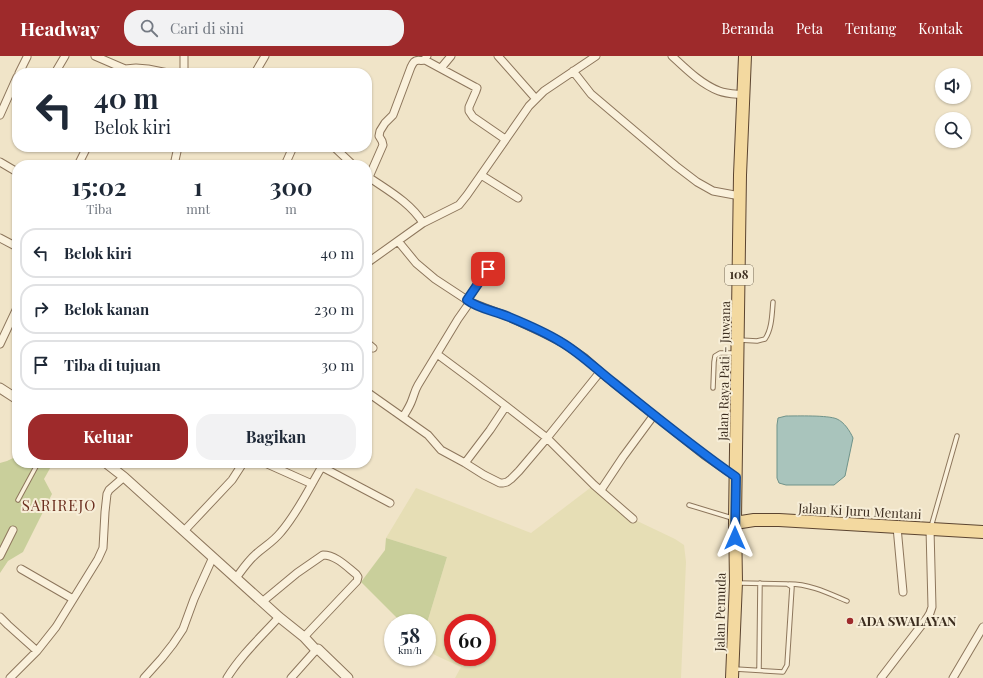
<!DOCTYPE html>
<html lang="id">
<head>
<meta charset="utf-8">
<style>
	:root { --surface:#fff; --page:#f2f2f3; --text:#1f2937; --muted:#747a83; --line:#e0e1e3; --accent:#9e2a2b }
	body { margin:0; font-family:"Playfair Display",serif; background:var(--page); color:var(--text); height:100vh; display:flex; flex-direction:column; font-size:15px; white-space:nowrap }
	* { box-sizing:border-box; margin:0 }
	p { font-size:13px; color:var(--muted) }
	.icon { flex:none; width:22px; height:22px; fill:none; stroke:currentColor; stroke-width:2; stroke-linecap:round; stroke-linejoin:round }
	.map { position:relative; flex:1; overflow:hidden }
	.drawer { position:absolute; left:12px; top:104px; width:360px; height:308px; display:flex; flex-direction:column; background:var(--surface); border-radius:16px; box-shadow:0 1px 3px #0004 }
	.drawer>* { flex:none }
	.top-card { position:absolute; left:12px; top:12px; width:360px; height:84px; border-radius:16px; box-shadow:0 1px 3px #0004; background:#fff; color:var(--text); overflow:hidden }
	.tools { position:absolute; left:935px; top:12px; display:grid; gap:8px }
	.tools a { display:grid; place-items:center; width:36px; height:36px; border-radius:50%; background:var(--surface); box-shadow:0 1px 3px #0004; font-size:20px }
	.speed { position:absolute; left:384px; top:558px; display:flex; gap:8px; font-size:20px; font-weight:700; text-align:center }
	.speed>* { display:grid; place-content:center; width:52px; height:52px; border-radius:50%; background:var(--surface); box-shadow:0 1px 3px #0004; line-height:1 }
	.speed small { font-size:10px; font-weight:400 }
	.speed .limit { border:6px solid #d22; background:#fff; color:#111 }
	.pin { position:absolute; display:grid; place-items:center; width:34px; height:34px; color:#fff; margin:-17px; border-radius:8px; box-shadow:0 2px 6px #0006 }
	.me { position:absolute; width:44px; margin:-22px; rotate:0deg; stroke-linejoin:round; filter:drop-shadow(0 0 3px #0008) }
	.turn { display:flex; align-items:center; gap:14px; height:84px; padding:0 16px; font-size:18px }
	.turn .icon { width:52px; height:52px; stroke-width:2.5 }
	.turn b { display:block; font-size:28px; line-height:34px }
	.eta { display:flex; justify-content:space-evenly; align-items:center; height:68px; text-align:center }
	.eta b { font-size:24px; font-weight:700; line-height:28px }
	.primary-button { display:flex; gap:8px; margin-top:auto; padding:8px 16px }
	.primary-button a { flex:1; height:46px; border-radius:16px; background:var(--accent); color:#fff; font-size:16px; font-weight:700; line-height:46px; text-align:center }
	.primary-button a+a { background:var(--page); color:var(--text) }
	ul { padding:0; list-style:none }
	li { display:flex; align-items:center; gap:12px; height:50px; margin:0 8px 6px; padding:0 8px; border:2px solid var(--line); border-radius:16px }
	li div { flex:1 }
	li b { display:block; font-size:15px }
	li em { font-style:normal }
	header { display:flex; align-items:center; gap:24px; box-sizing:border-box; height:56px; padding:0 20px; background:var(--accent); color:#fff }
	header strong { font-size:19px }
	nav { display:flex; gap:22px; margin-inline-start:auto; font-size:14px }
	.search { width:280px; height:36px; background:var(--page); display:flex; align-items:center; gap:10px; box-sizing:border-box; padding:0 14px; border-radius:16px; color:var(--muted); font-size:15px }
	.map>svg:first-child { display:block }
</style>
</head>
<body>
<header>
<strong>Headway</strong>
<div class="search"><svg class="icon" aria-label="search" viewBox="0 0 24 24"><circle cx="10" cy="10" r="6"/><path d="M15 15l6 6"/></svg>Cari di sini</div>
<nav><a>Beranda</a><a>Peta</a><a>Tentang</a><a>Kontak</a></nav>
</header>
<div class="map">
<svg width="983" height="622" viewBox="0 0 983 622">
	<rect width="100%" height="100%" fill="#f0e4c8"/>
	<path fill="#e6deb5" fill-rule="evenodd" d="M 594,429 L 633,463 L 675,483 L 684,489 L 686,506 L 681,622 L 455,622 L 461,611 L 435,599 L 427,592 L 427,567 L 447,501 L 386,482 L 416,432 L 531,477 ZM 453,567 L 487,567 L 487,601 L 453,601 Z"/>
	<path fill="#c9cf9b" d="M 17,400 L 17,407 L 53,407 L 44,423 L 52,438 L 23,496 L 8,505 L 0,517 L 0,407 L 7,405 Z
		M 386,482 L 447,501 L 427,567 L 402,567 L 361,526 L 385,494 Z"/>
	<path fill="#a9c4bc" stroke="#6f938a" d="M 786,360 C 797,360 828,359 837,363 C 844,366 850,375 853,382 L 845,420 L 834,429 L 786,429 L 779,427 L 777,422 L 777,369 L 778,362 Z"/>
	<g fill="none" stroke-linecap="round" stroke-linejoin="round">
		<g stroke="#8d765c" stroke-width="5.5">
			<path id="service" d="M 739,284 L 757,285 L 765,283 C 772,273 772,258 773,246
				M 713,332 L 714,306 L 715,300 L 720,297 L 734,297
				M 18,444 L 38,407
				M 689,449 L 732,462
				M 931,471 L 957,380
				M 789,528 C 810,528 828,537 847,545
				M 735,613 L 783,616 L 787,609 L 792,531 L 787,528 L 739,527
				M 759,614 L 760,527"/>
		</g>
		<g stroke="#8d765c" stroke-width="9">
			<path id="minor" d="M 95,0 L 125,13 L 136,12 L 148,13 L 168,17
				M 184,0 L 184,17
				M 498,0 L 536,43
				M 672,0 C 686,13 701,28 719,35 C 727,38 736,38 744,39
				M 425,4 L 475,31 L 477,32 L 476,35 L 469,51 L 469,55 L 473,61 L 505,83
				M 441,12 L 451,0
				M 573,15 L 591,38 L 676,110 L 697,126 L 713,135 L 740,140
				M 19,17 L 27,1
				M 55,17 L 65,0
				M 255,17 L 265,0
				M 0,59 L 17,21
				M 334,91 L 353,109
				M 0,106 L 17,116
				M 78,109 L 87,91
				M 174,109 L 178,91
				M 285,109 L 293,91
				M 481,119 L 518,142
				M 367,120 C 387,134 410,146 423,167
				M 369,121 L 383,89 L 382,85 L 379,80 L 380,75 L 385,67 L 393,59 L 411,11 C 412,9 413,7 414,6 C 419,1 422,9 427,0
				M 0,182 L 17,191
				M 398,185 L 416,207 L 435,223 L 470,246 L 509,261 L 543,277 L 561,286 L 585,302 L 606,321 L 704,399 L 736,421
				M 367,207 L 423,167 L 459,149 L 467,139 L 481,119 L 529,50 L 544,35 L 596,0
				M 467,244 L 488,213
				M 367,287 L 373,292
				M 0,288 L 17,252
				M 437,298 L 472,324 L 506,350
				M 367,336 L 428,379 L 441,394 L 465,407 L 484,419 L 500,427 L 503,427 L 507,426 L 511,423 L 519,415 L 547,382 L 600,316
				M 403,361 C 406,356 410,350 412,344 C 414,339 415,334 418,329 L 458,263 L 470,246
				M 265,407 L 312,428
				M 465,407 L 490,374 L 506,350 L 547,382 L 594,429 L 633,463
				M 322,411 L 390,447
				M 601,434 L 623,401 L 654,359
				M 897,471 L 903,536
				M 184,475 L 232,424 L 243,407
				M 0,500 L 13,474
				M 21,513 L 73,543
				M 236,522 C 242,514 248,505 256,498 C 265,490 273,486 281,476 C 299,455 310,430 324,407
				M 262,546 L 297,517 L 323,499 C 336,499 347,511 356,518 L 358,521 L 357,525 L 304,581
				M 0,561 L 8,569 L 37,595
				M 10,622 L 37,595 L 56,571 L 98,503 L 103,492 L 105,456 L 107,438 L 109,434 L 124,421
				M 144,622 L 162,602 L 173,588 L 183,573 L 194,543 L 213,501
				M 227,622 C 241,599 261,581 279,561
				M 291,622 L 316,594
				M 881,622 L 927,562 L 930,557 L 932,551 L 930,473
				M 953,622 L 983,571"/>
		</g>
		<g stroke="#8d765c" stroke-width="11">
			<path id="tertiary" d="M 0,332 L 17,343
				M 106,407 L 124,421 L 279,561 L 304,581 L 316,594 L 318,593 L 348,622"/>
		</g>
		<g stroke="#5b4430" stroke-width="14">
			<path id="primary" d="M 735,467 L 754,464 L 779,464 L 983,476
				M 732,622 L 736,526 L 735,463 L 740,119 L 745,0"/>
		</g>
		<use href="#service" stroke="#faf1dc" stroke-width="3.5"/>
		<use href="#minor" stroke="#faf1dc" stroke-width="7"/>
		<use href="#tertiary" stroke="#faf1dc" stroke-width="9"/>
		<use href="#primary" stroke="#f3d9a0" stroke-width="12"/>
	</g>
	<g fill="none" stroke-linecap="round" stroke-linejoin="round">
		<g stroke="#114b97" stroke-width="10">
			<path id="route" d="M 488,213 L 467,244 C 479,253 495,255 509,261 C 526,268 545,276 561,286 C 580,297 596,313 614,327 C 654,359 694,392 736,421 L 735,482"/>
		</g>
		<use href="#route" stroke="#1a73e8" stroke-width="7"/>
	</g>
	<circle fill="#9e2a2b" stroke="#f7eed8" stroke-width="1.5" cx="850" cy="565" r="4"/>
	<g text-anchor="middle" stroke-width="4" stroke-linejoin="round" paint-order="stroke">
		<rect fill="#f7eed8" stroke="#756857" stroke-width="1" x="725" y="209" width="28" height="20" rx="3"/>
		<g font-size="12" font-weight="bold" fill="#3d2e20">
			<text x="739" y="223">108</text>
		</g>
		<g font-size="13" fill="#3d2e20" stroke="#f7eed8">
			<text transform="translate(724 315) rotate(-89)" y="5">Jalan Raya Pati - Juwana</text>
			<text transform="translate(860 455) rotate(3)" y="5">Jalan Ki Juru Mentani</text>
			<text transform="translate(720 556) rotate(-89)" y="5">Jalan Pemuda</text>
		</g>
		<g font-size="13" font-weight="bold" fill="#3d2e20" stroke="#f7eed8" text-anchor="start">
			<text x="858" y="570">ADA SWALAYAN</text>
		</g>
		<g font-size="15" letter-spacing="1" fill="#6b2e1e" stroke="#f7eed8">
			<text x="59" y="455">SARIREJO</text>
		</g>
	</g>
</svg>
<div class="tools">
<a><svg class="icon" aria-label="sound" viewBox="0 0 24 24"><path d="M4 9h4l5-4v14l-5-4H4zM17 9q2 3 0 6"/></svg></a>
<a><svg class="icon" aria-label="search" viewBox="0 0 24 24"><circle cx="10" cy="10" r="6"/><path d="M15 15l6 6"/></svg></a>
</div>
<div class="speed"><div>58<small>km/h</small></div><div class="limit">60</div></div>
<div class="pin" style="left:488px;top:213px;background:#d93025"><svg class="icon" aria-label="arrive" viewBox="0 0 24 24"><path d="M6 21V4h12l-3 4 3 4H6"/></svg></div>
<svg class="me" style="left:735px;top:482px" viewBox="-20 -20 40 40"><path d="M0-17L14 15 0 8-14 15z" fill="#1a73e8" stroke="#fff" stroke-width="4"/></svg>
<div class="top-card">
<div class="turn"><svg class="icon" aria-label="left" viewBox="0 0 24 24"><path d="M17 20v-9H6M10 6l-5 5 5 5"/></svg><div><b>40 m</b>Belok kiri</div></div>
</div>
<section class="drawer">
<div class="eta">
<div><b>15:02</b><p>Tiba</p></div>
<div><b>1</b><p>mnt</p></div>
<div><b>300</b><p>m</p></div>
</div>
<ul>
<li><svg class="icon" aria-label="left" viewBox="0 0 24 24"><path d="M17 20v-9H6M10 6l-5 5 5 5"/></svg><div><b>Belok kiri</b></div><em>40 m</em></li>
<li><svg class="icon" aria-label="right" viewBox="0 0 24 24"><path d="M7 20v-9h11M14 6l5 5-5 5"/></svg><div><b>Belok kanan</b></div><em>230 m</em></li>
<li><svg class="icon" aria-label="arrive" viewBox="0 0 24 24"><path d="M6 21V4h12l-3 4 3 4H6"/></svg><div><b>Tiba di tujuan</b></div><em>30 m</em></li>
</ul>
<div class="primary-button"><a>Keluar</a><a>Bagikan</a></div>
</section>
</div>
</body>
</html>
